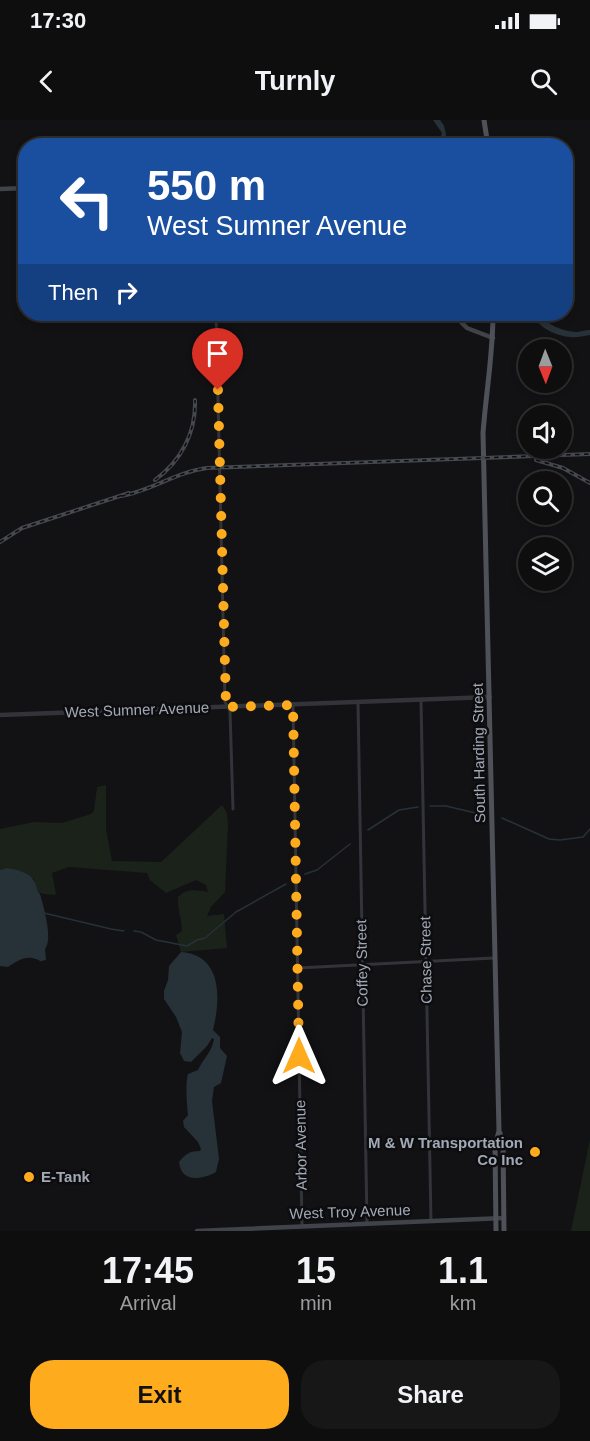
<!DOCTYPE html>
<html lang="en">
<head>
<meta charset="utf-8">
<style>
	:root { --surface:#0e0e0f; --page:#171718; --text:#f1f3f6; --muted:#9b9c9e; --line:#2e2e2f; --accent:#ffab1e }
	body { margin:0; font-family:Helvetica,sans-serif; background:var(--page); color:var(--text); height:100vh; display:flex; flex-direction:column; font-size:22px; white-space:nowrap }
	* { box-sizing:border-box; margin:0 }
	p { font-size:20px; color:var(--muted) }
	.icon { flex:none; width:33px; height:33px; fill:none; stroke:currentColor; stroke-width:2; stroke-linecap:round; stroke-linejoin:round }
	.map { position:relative; height:1111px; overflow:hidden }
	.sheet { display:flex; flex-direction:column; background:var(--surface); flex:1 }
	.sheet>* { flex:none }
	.hud { position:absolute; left:18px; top:18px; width:555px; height:183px; border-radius:24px; box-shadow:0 3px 9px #0003,0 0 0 2px var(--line); background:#1a4fa0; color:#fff; overflow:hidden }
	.needle { width:39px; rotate:179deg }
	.controls { position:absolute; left:518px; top:219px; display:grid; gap:12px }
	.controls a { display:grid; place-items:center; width:54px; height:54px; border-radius:50%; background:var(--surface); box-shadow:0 3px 9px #0003,0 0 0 2px var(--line); font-size:30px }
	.pin { position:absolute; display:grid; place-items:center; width:51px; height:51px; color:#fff; margin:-62px -26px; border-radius:50% 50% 50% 0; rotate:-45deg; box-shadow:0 0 6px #0007 }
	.pin .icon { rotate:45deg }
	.me { position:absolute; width:66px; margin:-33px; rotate:0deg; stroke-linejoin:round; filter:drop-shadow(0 0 4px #0008) }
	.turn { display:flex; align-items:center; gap:21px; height:126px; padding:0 30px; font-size:27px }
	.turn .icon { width:78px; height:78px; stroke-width:2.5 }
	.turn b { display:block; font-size:42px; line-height:51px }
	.then { display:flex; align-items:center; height:57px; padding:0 30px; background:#0003; gap:12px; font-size:22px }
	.eta { display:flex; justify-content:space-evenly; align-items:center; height:102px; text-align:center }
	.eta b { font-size:36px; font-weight:800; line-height:42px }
	.action { display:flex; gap:12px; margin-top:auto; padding:12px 30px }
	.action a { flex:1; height:69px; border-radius:24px; background:var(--accent); color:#111; font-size:24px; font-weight:800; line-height:69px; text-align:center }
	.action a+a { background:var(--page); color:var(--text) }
	.status { display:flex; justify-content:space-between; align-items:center; height:42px; padding:0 30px; background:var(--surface); direction:ltr }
	.status svg { height:16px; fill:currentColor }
	header { display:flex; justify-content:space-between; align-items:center; height:78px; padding:0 30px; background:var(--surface); font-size:27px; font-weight:800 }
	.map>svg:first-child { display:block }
</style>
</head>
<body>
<div class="status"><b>17:30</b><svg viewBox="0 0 49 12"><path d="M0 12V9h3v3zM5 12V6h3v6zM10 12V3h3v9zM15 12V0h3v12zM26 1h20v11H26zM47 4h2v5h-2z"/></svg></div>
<header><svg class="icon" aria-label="back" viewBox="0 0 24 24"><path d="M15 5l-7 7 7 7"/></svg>Turnly<svg class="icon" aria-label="search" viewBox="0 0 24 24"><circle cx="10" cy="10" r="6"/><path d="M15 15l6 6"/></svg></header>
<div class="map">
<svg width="590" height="1111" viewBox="0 0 590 1111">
	<rect width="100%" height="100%" fill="#121214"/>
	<path fill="#1a221a" d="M 106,665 L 106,709 L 112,741 L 161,742 L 222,685 L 227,693 L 228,704 L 225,772 L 211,787 L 207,796 L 224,794 L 227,828 L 181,832 L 176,815 L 182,811 C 182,799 177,789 178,777 C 187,768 196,770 208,772 L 206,765 L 196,760 L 166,773 L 150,760 L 147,753 L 69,747 L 52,753 L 56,775 C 40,774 37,775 34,759 L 7,748 L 0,750 L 0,709 L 34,702 L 62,703 L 91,694 L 94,691 L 97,667 Z
		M 590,1019 L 590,1111 L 571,1111 Z"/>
	<path fill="#273138" d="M 433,0 L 440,0 L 444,6 L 446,14 L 445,25 L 440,25 L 439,21 L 442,13 Z
		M 533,194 L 539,194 C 546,204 562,211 575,212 C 581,212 584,210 590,210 L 590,215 C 583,216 576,218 570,217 C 556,216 537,207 533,194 Z
		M 7,748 C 16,750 30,752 34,761 C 37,766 36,769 40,774 C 44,788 53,819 45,829 L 46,840 C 37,842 44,842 36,839 C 25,835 17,841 8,847 L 0,846 L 0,750 Z
		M 181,832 C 222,835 221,878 213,910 L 220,917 L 220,928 L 227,936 L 221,963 L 214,967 L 212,981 L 219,1039 L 216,1052 C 202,1060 181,1063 179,1042 C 185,1034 190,1031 200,1031 L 201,1029 L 198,1022 L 184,1007 L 183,1001 L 188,995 C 187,984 185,965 188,954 L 198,950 C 203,939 212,932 214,919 L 212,918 L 207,926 L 191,942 L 184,941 L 180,933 L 182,912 L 176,897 L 164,879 L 164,871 L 168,860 L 169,846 Z"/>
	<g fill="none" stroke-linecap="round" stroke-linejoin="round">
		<path stroke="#273138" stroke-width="1.5" d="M 430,686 L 446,686 L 484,695
			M 502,698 L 549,719 L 560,720 L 583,717 L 590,709
			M 368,710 L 399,690 L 418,687
			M 305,754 L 317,750 L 350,724
			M 44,793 L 111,809 L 124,811
			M 134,811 L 141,812 L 156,820 L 187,826 L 197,820 L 205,818 L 236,792 L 286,764"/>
		<path stroke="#323439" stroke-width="3" d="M 216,194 L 225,582 L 230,591 L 233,689
			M 421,580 L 431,1101
			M 358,582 L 367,1104
			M 293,585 L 302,1106
			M 298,848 L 494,838"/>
		<path stroke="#323439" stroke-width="4.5" d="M 0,595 L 490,577"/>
		<path stroke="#404349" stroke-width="4.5" d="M 0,69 L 26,68
			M 453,194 L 467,208 L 493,218
			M 197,1111 L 504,1098"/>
		<path stroke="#4e5158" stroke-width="5" d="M 484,0 L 488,26
			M 493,194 C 493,234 486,273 483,313 L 499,1011 L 495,1026 L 496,1111
			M 499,1011 L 503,1021 L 504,1111"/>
		<g stroke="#45484e" stroke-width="4">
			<path id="rail" d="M 536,340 L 563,348 L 590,363
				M 155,360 C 181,341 196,313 195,280
				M 121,376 C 151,371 176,352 207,348 L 590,334
				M 0,422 L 22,408 L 129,373"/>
		</g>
		<use href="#rail" stroke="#0d0d0f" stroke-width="1.5" stroke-dasharray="4.5" stroke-linecap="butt"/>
	</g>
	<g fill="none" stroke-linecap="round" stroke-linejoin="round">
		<path stroke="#ffab1e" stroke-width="10" stroke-dasharray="0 18" d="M 218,270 L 226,585 L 226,587 L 293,585 L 299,936"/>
	</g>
	<g fill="#ffab1e" stroke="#0d0d0f" stroke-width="2">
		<circle cx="535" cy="1032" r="6"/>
		<circle cx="29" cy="1057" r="6"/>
	</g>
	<g text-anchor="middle" stroke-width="5" stroke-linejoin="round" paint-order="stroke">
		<g font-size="15" fill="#a2a9b6" stroke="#0d0d0f">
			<text transform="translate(137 590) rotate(-2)" y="5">West Sumner Avenue</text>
			<text transform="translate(479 633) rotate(-91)" y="5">South Harding Street</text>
			<text transform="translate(426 840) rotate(-91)" y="5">Chase Street</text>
			<text transform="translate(362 843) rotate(-91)" y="5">Coffey Street</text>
			<text transform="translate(301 1025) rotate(-91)" y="5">Arbor Avenue</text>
			<text transform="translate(350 1092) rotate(-2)" y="5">West Troy Avenue</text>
		</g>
		<g font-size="15" font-weight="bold" fill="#a2a9b6" stroke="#0d0d0f" text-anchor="end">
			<text x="523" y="1028">M &amp; W Transportation<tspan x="523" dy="17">Co Inc</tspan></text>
			<text x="41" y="1062" text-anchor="start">E-Tank</text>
		</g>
	</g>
</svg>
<div class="controls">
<a><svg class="needle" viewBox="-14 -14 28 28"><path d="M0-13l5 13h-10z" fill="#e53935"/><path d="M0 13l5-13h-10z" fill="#9b9c9e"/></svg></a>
<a><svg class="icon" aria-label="sound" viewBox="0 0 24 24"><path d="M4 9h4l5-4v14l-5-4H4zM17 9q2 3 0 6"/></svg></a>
<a><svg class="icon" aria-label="search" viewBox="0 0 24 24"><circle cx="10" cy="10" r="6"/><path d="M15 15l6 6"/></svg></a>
<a><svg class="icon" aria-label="layers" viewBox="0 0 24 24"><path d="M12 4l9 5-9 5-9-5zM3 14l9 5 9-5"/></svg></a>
</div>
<div class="pin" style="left:218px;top:270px;background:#d93025"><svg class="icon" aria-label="arrive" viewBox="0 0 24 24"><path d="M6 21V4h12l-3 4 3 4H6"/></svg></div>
<svg class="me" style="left:299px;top:936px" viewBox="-20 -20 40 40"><path d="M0-17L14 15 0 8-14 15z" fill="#ffab1e" stroke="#fff" stroke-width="4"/></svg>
<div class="hud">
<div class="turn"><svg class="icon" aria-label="left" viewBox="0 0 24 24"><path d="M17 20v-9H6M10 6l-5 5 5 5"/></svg><div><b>550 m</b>West Sumner Avenue</div></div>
<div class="then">Then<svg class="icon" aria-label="right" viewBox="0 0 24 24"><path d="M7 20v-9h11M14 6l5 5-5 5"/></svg></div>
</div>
</div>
<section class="sheet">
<div class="eta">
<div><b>17:45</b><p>Arrival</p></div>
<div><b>15</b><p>min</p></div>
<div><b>1.1</b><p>km</p></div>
</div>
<div class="action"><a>Exit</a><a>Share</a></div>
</section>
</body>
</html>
